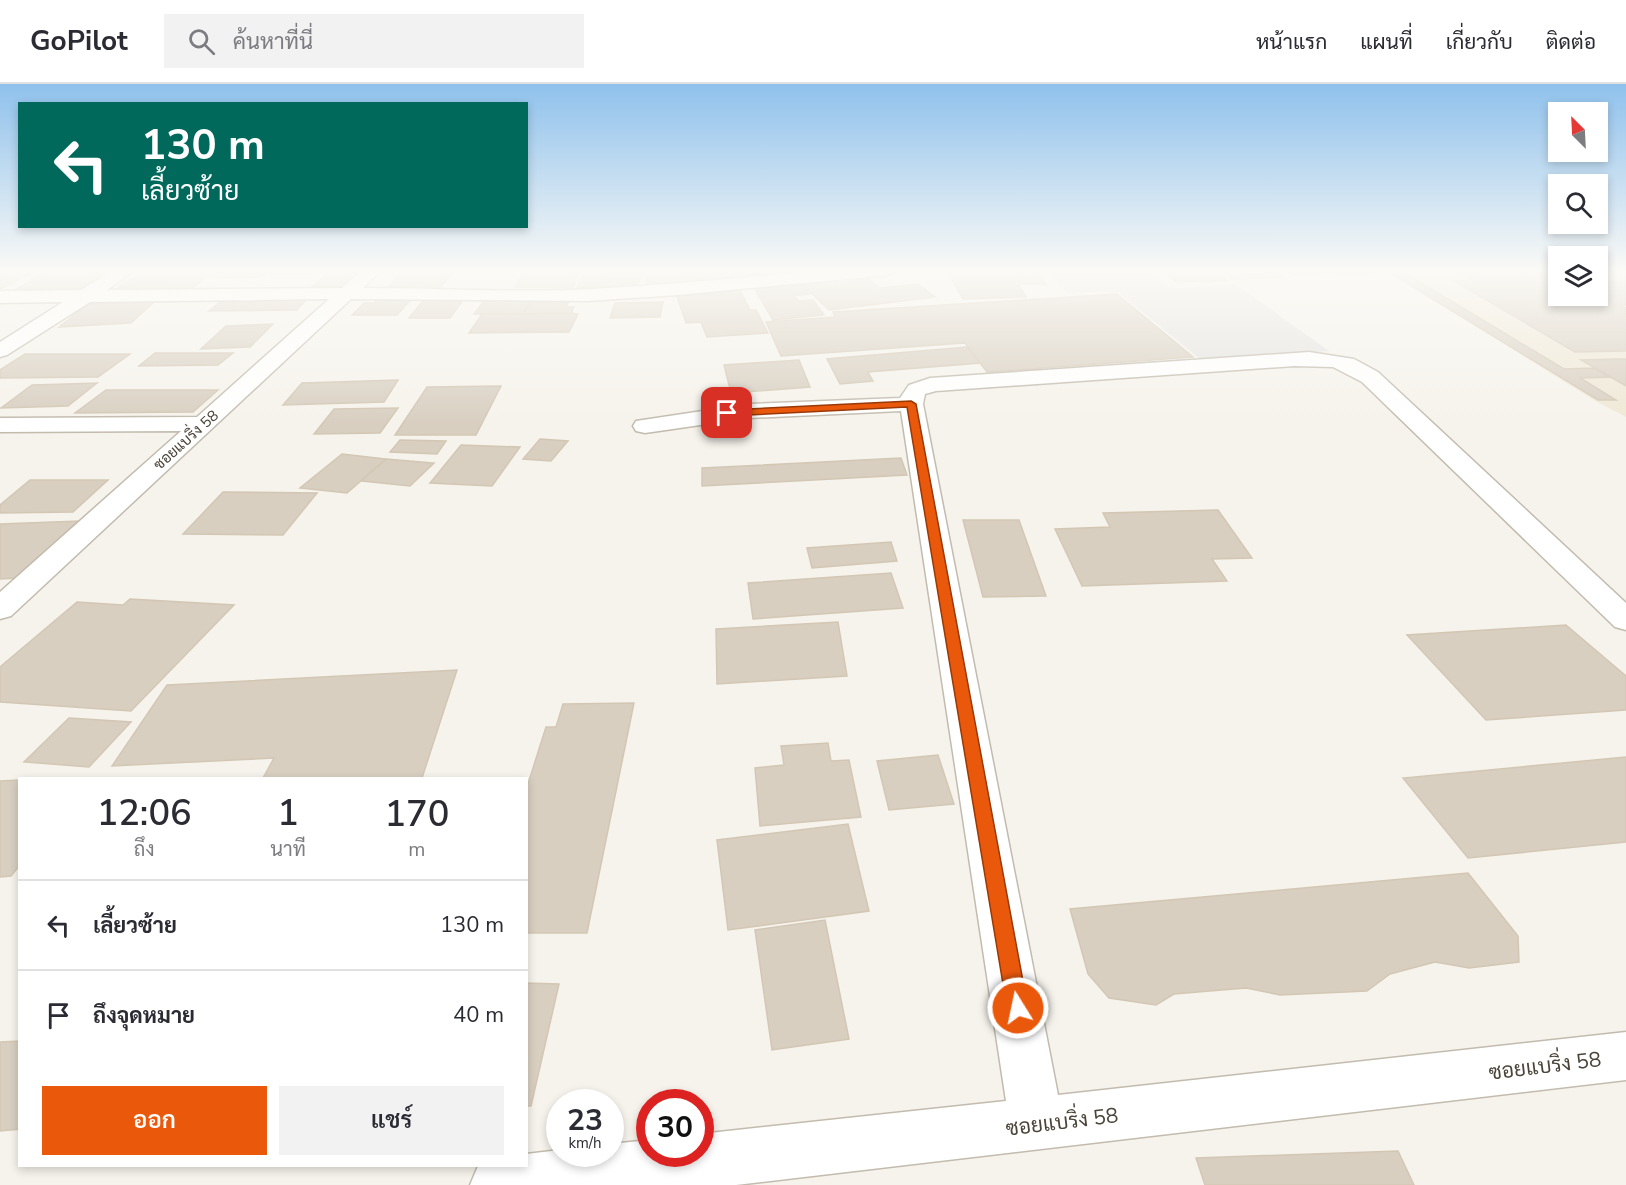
<!DOCTYPE html>
<html lang="th">
<head>
<meta charset="utf-8">
<style>
	:root { --surface:#fff; --page:#f2f2f3; --text:#2b2b33; --muted:#7c7c81; --line:#e1e1e2; --accent:#ea580c }
	body { margin:0; font-family:"Nunito Sans",Sarabun,sans-serif; background:var(--page); color:var(--text); height:100vh; display:flex; flex-direction:column; font-size:22px; white-space:nowrap }
	* { box-sizing:border-box; margin:0 }
	p { font-size:20px; color:var(--muted) }
	.icon { flex:none; width:33px; height:33px; fill:none; stroke:currentColor; stroke-width:2; stroke-linecap:round; stroke-linejoin:round }
	.map { position:relative; flex:1; overflow:hidden }
	.side { position:absolute; left:18px; top:693px; width:510px; height:390px; display:flex; flex-direction:column; background:var(--surface); border-radius:0px; box-shadow:0 3px 9px #0003 }
	.side>* { flex:none }
	.top-card { position:absolute; left:18px; top:18px; width:510px; height:126px; border-radius:0px; box-shadow:0 3px 9px #0003; background:#00695c; color:#fff; overflow:hidden }
	.needle { width:39px; rotate:336deg }
	.fabs { position:absolute; left:1548px; top:18px; display:grid; gap:12px }
	.fabs a { display:grid; place-items:center; width:60px; height:60px; border-radius:0px; background:var(--surface); box-shadow:0 3px 9px #0003; font-size:30px }
	.speed { position:absolute; left:546px; top:1005px; display:flex; gap:12px; font-size:30px; font-weight:700; text-align:center }
	.speed>* { display:grid; place-content:center; width:78px; height:78px; border-radius:50%; background:var(--surface); box-shadow:0 3px 9px #0003; line-height:1 }
	.speed small { font-size:15px; font-weight:400 }
	.speed .limit { border:9px solid #d22; background:#fff; color:#111 }
	.pin { position:absolute; display:grid; place-items:center; width:51px; height:51px; color:#fff; margin:-26px; border-radius:12px; box-shadow:0 3px 9px #0006 }
	.me { position:absolute; width:66px; margin:-33px; rotate:350deg; stroke-linejoin:round; filter:drop-shadow(0 0 4px #0008) }
	.turn { display:flex; align-items:center; gap:21px; height:126px; padding:0 24px; font-size:27px }
	.turn .icon { width:78px; height:78px; stroke-width:2.5 }
	.turn b { display:block; font-size:42px; line-height:51px }
	.eta { display:flex; justify-content:space-evenly; align-items:center; height:102px; text-align:center }
	.eta b { font-size:36px; font-weight:600; line-height:42px }
	.primary-button { display:flex; gap:12px; margin-top:auto; padding:12px 24px }
	.primary-button a { flex:1; height:69px; border-radius:0px; background:var(--accent); color:#fff; font-size:24px; font-weight:600; line-height:69px; text-align:center }
	.primary-button a+a { background:var(--page); color:var(--text) }
	ul { padding:0; list-style:none }
	li { display:flex; align-items:center; gap:18px; height:90px; padding:0 24px; border-top:2px solid var(--line) }
	li div { flex:1 }
	li b { display:block; font-size:22px }
	li em { font-style:normal }
	header { display:flex; align-items:center; gap:36px; box-sizing:border-box; height:84px; padding:0 30px; background:var(--surface); border-bottom:2px solid var(--line) }
	header strong { font-size:28px }
	nav { display:flex; gap:33px; margin-inline-start:auto; font-size:21px }
	.search { width:420px; height:54px; background:var(--page); display:flex; align-items:center; gap:15px; box-sizing:border-box; padding:0 21px; border-radius:0px; color:var(--muted); font-size:22px }
	.map>svg:first-child { display:block }
</style>
</head>
<body>
<header>
<strong>GoPilot</strong>
<div class="search"><svg class="icon" aria-label="search" viewBox="0 0 24 24"><circle cx="10" cy="10" r="6"/><path d="M15 15l6 6"/></svg>ค้นหาที่นี่</div>
<nav><a>หน้าแรก</a><a>แผนที่</a><a>เกี่ยวกับ</a><a>ติดต่อ</a></nav>
</header>
<div class="map">
<svg width="1626" height="1101" viewBox="0 0 1626 1101">
	<rect width="100%" height="100%" fill="#f6f3ec"/>
	<path fill="#efe8d6" d="M 1385,186 L 1558,186 L 1558,212 L 1598,212 L 1598,186 L 1626,186 L 1626,333 L 1592,315 Z"/>
	<path fill="#e5e3e0" d="M 1047,186 L 1151,186 L 1170,204 L 1235,200 L 1329,267 L 1201,276 L 1118,208 L 1066,209 Z"/>
	<path fill="#d8cfc1" stroke="#d3c7b4" stroke-width="1.5" d="M 0,186 L 38,186 L 0,205 Z
		M 49,186 L 110,186 L 77,207 L 12,208 Z
		M 146,186 L 217,186 L 186,208 L 111,208 Z
		M 222,186 L 271,186 L 261,193 L 211,194 Z
		M 275,186 L 317,186 L 312,190 L 269,190 Z
		M 331,186 L 361,186 L 343,203 L 312,203 Z
		M 403,186 L 455,186 L 442,202 L 388,203 Z
		M 585,186 L 609,186 L 607,194 L 581,194 Z
		M 608,186 L 643,186 L 640,196 L 604,196 Z
		M 655,186 L 689,186 L 688,202 L 645,206 L 647,192 L 655,191 Z
		M 689,186 L 706,186 L 706,199 L 688,202 Z
		M 706,186 L 721,186 L 721,197 L 706,199 Z
		M 721,186 L 734,186 L 735,196 L 721,197 Z
		M 734,186 L 749,186 L 750,194 L 735,196 Z
		M 749,186 L 767,186 L 768,192 L 750,194 Z
		M 947,186 L 1035,186 L 1046,200 L 1018,200 L 1026,213 L 963,215 Z
		M 1162,186 L 1215,186 L 1228,197 L 1176,198 Z
		M 1222,186 L 1272,186 L 1282,193 L 1232,195 Z
		M 1287,186 L 1372,186 L 1377,189 L 1294,191 Z
		M 1385,186 L 1400,186 L 1564,285 L 1594,284 L 1610,293 L 1580,294 L 1616,316 L 1598,316 Z
		M 1455,186 L 1534,186 L 1551,195 L 1558,195 L 1558,212 L 1598,212 L 1598,197 L 1626,197 L 1626,221 L 1620,221 L 1626,224 L 1626,267 L 1575,268 L 1454,197 L 1473,196 Z
		M 524,187 L 580,187 L 573,203 L 515,203 Z
		M 866,193 L 880,204 L 918,200 L 935,213 L 829,226 L 802,200 Z
		M 581,194 L 607,194 L 604,196 L 640,196 L 636,203 L 577,204 Z
		M 802,200 L 809,210 L 794,212 L 798,217 L 813,216 L 824,231 L 773,236 L 754,204 Z
		M 739,204 L 750,226 L 756,226 L 768,249 L 707,253 L 701,238 L 686,239 L 676,209 Z
		M 1117,210 L 1193,273 L 987,288 L 965,259 L 781,272 L 766,238 L 835,233 L 833,228 Z
		M 381,212 L 414,212 L 397,231 L 352,231 L 364,219 L 374,219 Z
		M 427,212 L 466,212 L 450,234 L 409,234 Z
		M 536,214 L 570,214 L 566,223 L 574,223 L 571,229 L 523,230 Z
		M 306,216 L 297,226 L 209,227 L 220,218 Z
		M 155,217 L 131,239 L 59,243 L 88,220 Z
		M 484,217 L 531,217 L 523,230 L 474,230 Z
		M 663,218 L 660,233 L 610,234 L 615,219 Z
		M 571,229 L 578,230 L 569,248 L 469,249 L 482,230 Z
		M 273,240 L 250,263 L 201,265 L 226,242 Z
		M 967,263 L 980,279 L 868,288 L 873,297 L 840,300 L 827,275 Z
		M 155,269 L 233,269 L 218,281 L 139,282 Z
		M 25,270 L 130,270 L 98,293 L 0,294 L 0,286 Z
		M 1617,275 L 1626,275 L 1626,302 L 1581,276 Z
		M 799,276 L 810,303 L 731,309 L 724,281 Z
		M 398,296 L 384,318 L 283,321 L 302,299 Z
		M 97,299 L 68,322 L 1,324 L 32,301 Z
		M 501,302 L 476,351 L 395,351 L 427,303 Z
		M 106,306 L 218,306 L 193,328 L 75,329 Z
		M 398,324 L 380,349 L 314,350 L 334,325 Z
		M 540,355 L 568,357 L 551,377 L 523,375 Z
		M 400,356 L 446,357 L 437,370 L 390,368 Z
		M 461,361 L 520,363 L 492,402 L 430,399 Z
		M 342,370 L 386,375 L 347,409 L 300,404 Z
		M 901,374 L 907,391 L 702,402 L 702,384 Z
		M 386,375 L 434,379 L 410,402 L 361,397 Z
		M 30,396 L 108,396 L 73,428 L 0,429 L 0,421 Z
		M 223,408 L 317,409 L 283,451 L 183,450 Z
		M 1218,426 L 1252,474 L 1212,475 L 1227,497 L 1082,502 L 1055,445 L 1110,443 L 1103,429 Z
		M 963,436 L 1019,436 L 1046,512 L 983,513 Z
		M 78,437 L 19,494 L 0,495 L 0,440 Z
		M 891,458 L 897,477 L 812,484 L 807,464 Z
		M 891,489 L 903,524 L 753,535 L 748,499 Z
		M 130,515 L 234,521 L 131,627 L 0,618 L 0,583 L 77,518 L 123,521 Z
		M 838,538 L 847,592 L 717,600 L 716,545 Z
		M 1566,541 L 1626,592 L 1626,626 L 1486,636 L 1407,551 Z
		M 457,586 L 422,694 L 263,694 L 274,674 L 112,682 L 167,601 Z
		M 634,619 L 587,849 L 526,849 L 526,706 L 546,643 L 556,643 L 563,620 Z
		M 69,634 L 131,638 L 89,683 L 24,678 Z
		M 828,659 L 831,677 L 849,676 L 861,733 L 760,742 L 755,684 L 784,681 L 781,662 Z
		M 938,671 L 954,720 L 889,726 L 877,677 Z
		M 1626,673 L 1626,758 L 1468,774 L 1403,694 Z
		M 20,696 L 20,781 L 11,792 L 0,793 L 0,697 Z
		M 848,740 L 869,827 L 728,846 L 717,756 Z
		M 1468,789 L 1518,852 L 1519,878 L 1469,884 L 1435,878 L 1390,890 L 1367,907 L 1280,911 L 1246,904 L 1174,910 L 1156,921 L 1109,914 L 1088,890 L 1070,825 Z
		M 825,836 L 849,955 L 772,966 L 755,846 Z
		M 526,899 L 559,900 L 531,1022 L 526,1022 Z
		M 20,957 L 20,1045 L 0,1047 L 0,958 Z
		M 1398,1067 L 1414,1101 L 1205,1101 L 1196,1074 Z"/>
	<g fill="none" stroke-linecap="round" stroke-linejoin="round">
		<g stroke="#c2bbae" stroke-width="3">
			<path id="minor" d="M 114,186 L 135,186 L 107,206 L 342,204 L 362,186 L 381,186 L 363,204 C 439,204 516,209 592,205 C 693,200 795,186 897,186 L 888,191 L 678,211 L 588,217 L 351,215 L 11,532 L 0,535 L 0,508 L 181,347 L 0,348 L 0,334 L 197,333 L 329,215 L 90,218 L 7,271 L 0,273 L 0,258 L 63,218 L 0,219 L 0,207 L 81,206 Z
				M 1309,268 L 1354,275 L 1378,288 L 1626,519 L 1626,546 L 1615,543 L 1362,298 L 1333,283 L 1295,282 L 936,307 L 925,310 L 923,320 L 1058,1011 L 1626,948 L 1626,996 L 736,1101 L 470,1101 L 478,1082 L 526,1082 L 526,1070 L 560,1066 L 560,1070 L 610,1070 L 610,1060 L 650,1056 L 650,1070 L 700,1070 L 700,1050 L 1006,1017 L 901,327 L 749,334 L 645,349 L 636,347 L 633,342 L 636,337 L 749,320 L 900,314 L 909,301 L 930,294 Z"/>
		</g>
		<use href="#minor" fill="#fff" fill-rule="evenodd"/>
	</g>
	<linearGradient id="sky" x2="0" y2="1"><stop stop-color="#8fc1ec"/><stop offset="0.55" stop-color="#fbfaf6"/><stop offset="1" stop-color="#fbfaf6" stop-opacity="0"/></linearGradient>
	<rect width="1626" height="340" fill="url(#sky)"/>
	<path fill="#ea580c" stroke="#983908" stroke-width="1.5" d="M 911,317 L 916,320 L 1028,924 L 1025,931 L 1018,933 L 1010,931 L 1007,924 L 907,323 L 727,332 L 722,329 L 727,326 Z"/>
	<g text-anchor="middle" stroke-width="4.5" stroke-linejoin="round" paint-order="stroke">
		<g font-size="15" fill="#4b4439" stroke="#fff">
			<text transform="translate(186 356) rotate(-42)" y="5">ซอยแบริ่ง 58</text>
		</g>
		<g font-size="21" fill="#4b4439" stroke="#fff">
			<text transform="translate(1545 982) rotate(-7)" y="7">ซอยแบริ่ง 58</text>
			<text transform="translate(1062 1038) rotate(-7)" y="7">ซอยแบริ่ง 58</text>
		</g>
	</g>
</svg>
<div class="fabs">
<a><svg class="needle" viewBox="-14 -14 28 28"><path d="M0-13l5 13h-10z" fill="#e53935"/><path d="M0 13l5-13h-10z" fill="#7c7c81"/></svg></a>
<a><svg class="icon" aria-label="search" viewBox="0 0 24 24"><circle cx="10" cy="10" r="6"/><path d="M15 15l6 6"/></svg></a>
<a><svg class="icon" aria-label="layers" viewBox="0 0 24 24"><path d="M12 4l9 5-9 5-9-5zM3 14l9 5 9-5"/></svg></a>
</div>
<div class="speed"><div>23<small>km/h</small></div><div class="limit">30</div></div>
<div class="pin" style="left:727px;top:329px;background:#d93025"><svg class="icon" aria-label="arrive" viewBox="0 0 24 24"><path d="M6 21V4h12l-3 4 3 4H6"/></svg></div>
<svg class="me" style="left:1018px;top:924px" viewBox="-20 -20 40 40"><circle r="17" fill="#ea580c" stroke="#fff" stroke-width="3"/><path d="M0-11L8 9 0 5-8 9z" fill="#fff"/></svg>
<div class="top-card">
<div class="turn"><svg class="icon" aria-label="left" viewBox="0 0 24 24"><path d="M17 20v-9H6M10 6l-5 5 5 5"/></svg><div><b>130 m</b>เลี้ยวซ้าย</div></div>
</div>
<section class="side">
<div class="eta">
<div><b>12:06</b><p>ถึง</p></div>
<div><b>1</b><p>นาที</p></div>
<div><b>170</b><p>m</p></div>
</div>
<ul>
<li><svg class="icon" aria-label="left" viewBox="0 0 24 24"><path d="M17 20v-9H6M10 6l-5 5 5 5"/></svg><div><b>เลี้ยวซ้าย</b></div><em>130 m</em></li>
<li><svg class="icon" aria-label="arrive" viewBox="0 0 24 24"><path d="M6 21V4h12l-3 4 3 4H6"/></svg><div><b>ถึงจุดหมาย</b></div><em>40 m</em></li>
</ul>
<div class="primary-button"><a>ออก</a><a>แชร์</a></div>
</section>
</div>
</body>
</html>
